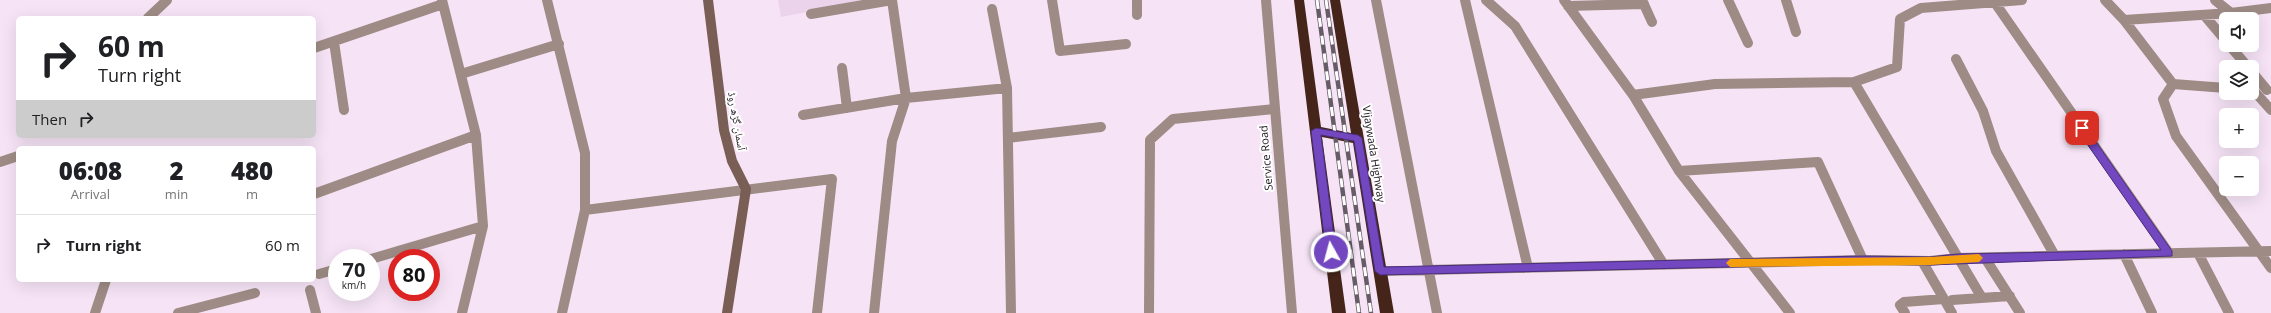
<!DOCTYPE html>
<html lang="en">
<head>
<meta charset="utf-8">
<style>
	:root { --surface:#fff; --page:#f6f6f6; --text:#202124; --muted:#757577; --line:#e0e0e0 }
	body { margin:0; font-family:"Open Sans","Noto Naskh Arabic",sans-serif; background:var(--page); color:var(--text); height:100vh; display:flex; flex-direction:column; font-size:15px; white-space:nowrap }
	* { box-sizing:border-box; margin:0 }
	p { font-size:13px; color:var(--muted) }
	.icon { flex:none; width:22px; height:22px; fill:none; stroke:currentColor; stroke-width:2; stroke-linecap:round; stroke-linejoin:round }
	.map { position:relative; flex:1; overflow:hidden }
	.details { position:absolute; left:16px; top:146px; width:300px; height:136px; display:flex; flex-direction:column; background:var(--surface); border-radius:6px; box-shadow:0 4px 16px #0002 }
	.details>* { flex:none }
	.top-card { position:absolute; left:16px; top:16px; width:300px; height:122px; border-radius:6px; box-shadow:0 4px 16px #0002; background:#fff; color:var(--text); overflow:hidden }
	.fabs { position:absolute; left:2219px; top:12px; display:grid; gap:8px }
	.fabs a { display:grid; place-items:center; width:40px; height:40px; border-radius:6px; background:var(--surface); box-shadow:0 4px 16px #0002; font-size:20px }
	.speed { position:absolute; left:328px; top:249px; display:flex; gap:8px; font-size:20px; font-weight:700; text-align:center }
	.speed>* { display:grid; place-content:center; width:52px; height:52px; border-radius:50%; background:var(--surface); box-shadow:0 4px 16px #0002; line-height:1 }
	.speed small { font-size:10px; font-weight:400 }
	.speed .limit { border:6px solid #d22; background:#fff; color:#111 }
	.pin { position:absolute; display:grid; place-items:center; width:34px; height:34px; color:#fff; margin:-17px; border-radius:8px; box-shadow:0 2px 6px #0006 }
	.me { position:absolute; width:44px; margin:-22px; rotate:353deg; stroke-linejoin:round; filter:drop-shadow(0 0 3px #0008) }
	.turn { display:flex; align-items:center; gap:14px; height:84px; padding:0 16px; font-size:18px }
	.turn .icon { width:52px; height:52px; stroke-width:2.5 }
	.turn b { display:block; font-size:28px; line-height:34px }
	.then { display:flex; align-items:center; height:38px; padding:0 16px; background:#0003; gap:8px; font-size:15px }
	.eta { display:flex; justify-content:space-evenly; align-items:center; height:68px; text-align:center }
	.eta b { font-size:24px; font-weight:800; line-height:28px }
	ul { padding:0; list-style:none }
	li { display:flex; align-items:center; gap:12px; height:60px; padding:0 16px; border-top:1px solid var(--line) }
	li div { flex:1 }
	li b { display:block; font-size:15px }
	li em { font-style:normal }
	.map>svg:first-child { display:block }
</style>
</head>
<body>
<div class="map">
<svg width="2271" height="313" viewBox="0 0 2271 313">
	<rect width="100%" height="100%" fill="#f6e4f6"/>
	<path fill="#ebd4eb" d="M 778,0 L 873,0 L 781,17 Z"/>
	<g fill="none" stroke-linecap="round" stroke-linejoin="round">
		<path stroke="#9e8b85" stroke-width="10" d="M 442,0 L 476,135 L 483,226 L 462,313
			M 547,0 L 585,153 L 585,210 L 562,313
			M 1052,0 L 1060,51 L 1126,44
			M 1137,0 L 1137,15
			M 1266,0 L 1292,313
			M 1376,0 L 1437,313
			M 1465,0 L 1528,268
			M 1486,0 L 1515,26 L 1664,265
			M 1564,0 L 1633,95 L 1679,171 L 1790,313
			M 1642,0 L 1652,22
			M 1728,0 L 1748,43
			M 1786,0 L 1796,32
			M 1993,0 L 2169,253
			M 2105,0 L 2124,20 L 2173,84 L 2163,99 L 2176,136 L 2271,268
			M 2215,0 L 2231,13
			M 1568,6 L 1644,4
			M 992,9 L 1007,88 L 1011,313
			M 811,14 L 892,0 L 906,98 L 892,141 L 874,313
			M 2204,15 L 2226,41
			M 148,18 L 167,0
			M 2124,20 L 2231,13 L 2271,8
			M 334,42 L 344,110
			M 2229,45 L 2248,67
			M 314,48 L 443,4
			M 1956,59 L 1983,111 L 1996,151 L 2055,256
			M 842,68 L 847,108
			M 2252,72 L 2267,90
			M 461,74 L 559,44
			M 1854,82 L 1982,298
			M 2173,84 L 2226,88
			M 2254,91 L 2271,110
			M 1633,95 L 1715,84 L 1854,82 L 1897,67 L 1900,19 L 1921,8 L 2022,0
			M 803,115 L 906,98 L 1007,88
			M 1008,138 L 1101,127
			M 0,162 L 18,156
			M 1679,171 L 1818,162 L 1863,260
			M 314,194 L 476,135
			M 585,210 L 832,179 L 817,313
			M 2198,253 L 2229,313
			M 2124,254 L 2152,313
			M 1985,258 L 2020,313
			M 371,259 L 483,226
			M 1922,261 L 1952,313
			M 1380,271 L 1863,260 L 1930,261 L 1957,258 L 2271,251
			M 319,274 L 337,269
			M 310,290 L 316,313
			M 1952,300 L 2010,296
			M 95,313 L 106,280
			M 178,313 L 255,293
			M 1149,313 L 1150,140 L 1173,119 L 1274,109
			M 1905,313 L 1900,305 L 1904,302 L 1944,299"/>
		<path stroke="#785e55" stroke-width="10" d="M 708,0 L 724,130 L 732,161 L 746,189 L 727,313"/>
		<path fill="#452419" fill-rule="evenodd" d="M 1294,0 L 1304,0 L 1321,127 L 1351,133 L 1330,0 L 1340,0 L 1394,313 L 1380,313 L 1353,143 L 1322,137 L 1346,313 L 1332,313 Z"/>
		<g stroke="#665c66" stroke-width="4.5">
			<path id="rail" d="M 1317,0 L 1359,313
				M 1326,0 L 1371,313"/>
		</g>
		<use href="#rail" stroke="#fff" stroke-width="3" stroke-dasharray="9" stroke-linecap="butt"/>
	</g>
	<path fill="#7247bf" stroke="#4a2e7c" d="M 2082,125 L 2085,126 L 2172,251 L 2172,256 L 1930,265 L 1863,264 L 1380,275 L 1375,271 L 1354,141 L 1321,135 L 1336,252 L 1331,256 L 1326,252 L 1311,131 L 1316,128 L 1358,135 L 1362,138 L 1384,267 L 1863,256 L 1930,257 L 1957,254 L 2161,250 L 2078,131 L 2077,128 Z"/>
	<path fill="#f59e0b" d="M 1979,254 L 1983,258 L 1979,262 L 1930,265 L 1730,267 L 1726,263 L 1730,259 L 1930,257 Z"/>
	<g text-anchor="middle" stroke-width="4" stroke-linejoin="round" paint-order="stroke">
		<g font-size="11" fill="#211b21" stroke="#fff">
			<text transform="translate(737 121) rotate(80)" y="4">آسمان گڑھ روڈ</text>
			<text transform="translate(1374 154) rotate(81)" y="4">Vijaywada Highway</text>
			<text transform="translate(1266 158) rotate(-95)" y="4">Service Road</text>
		</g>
	</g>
</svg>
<div class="fabs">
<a><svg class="icon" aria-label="sound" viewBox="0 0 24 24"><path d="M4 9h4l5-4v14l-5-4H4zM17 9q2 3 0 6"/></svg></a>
<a><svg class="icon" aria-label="layers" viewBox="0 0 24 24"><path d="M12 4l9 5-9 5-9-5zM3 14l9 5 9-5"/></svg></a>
<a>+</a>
<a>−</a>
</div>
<div class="speed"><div>70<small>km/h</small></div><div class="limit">80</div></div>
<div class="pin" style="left:2082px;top:128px;background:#d93025"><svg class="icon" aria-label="arrive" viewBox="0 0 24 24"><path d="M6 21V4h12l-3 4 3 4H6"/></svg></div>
<svg class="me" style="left:1331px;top:252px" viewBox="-20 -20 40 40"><circle r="17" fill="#7247bf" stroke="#fff" stroke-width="3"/><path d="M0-11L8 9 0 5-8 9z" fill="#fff"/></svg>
<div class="top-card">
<div class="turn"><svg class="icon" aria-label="right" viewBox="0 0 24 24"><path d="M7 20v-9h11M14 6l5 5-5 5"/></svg><div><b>60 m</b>Turn right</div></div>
<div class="then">Then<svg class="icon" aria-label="right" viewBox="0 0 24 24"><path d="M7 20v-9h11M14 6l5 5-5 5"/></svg></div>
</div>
<section class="details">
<div class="eta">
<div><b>06:08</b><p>Arrival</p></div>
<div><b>2</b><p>min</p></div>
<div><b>480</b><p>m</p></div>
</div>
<ul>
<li><svg class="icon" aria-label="right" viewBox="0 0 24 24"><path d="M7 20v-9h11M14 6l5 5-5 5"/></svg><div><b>Turn right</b></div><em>60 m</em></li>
</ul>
</section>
</div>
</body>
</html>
